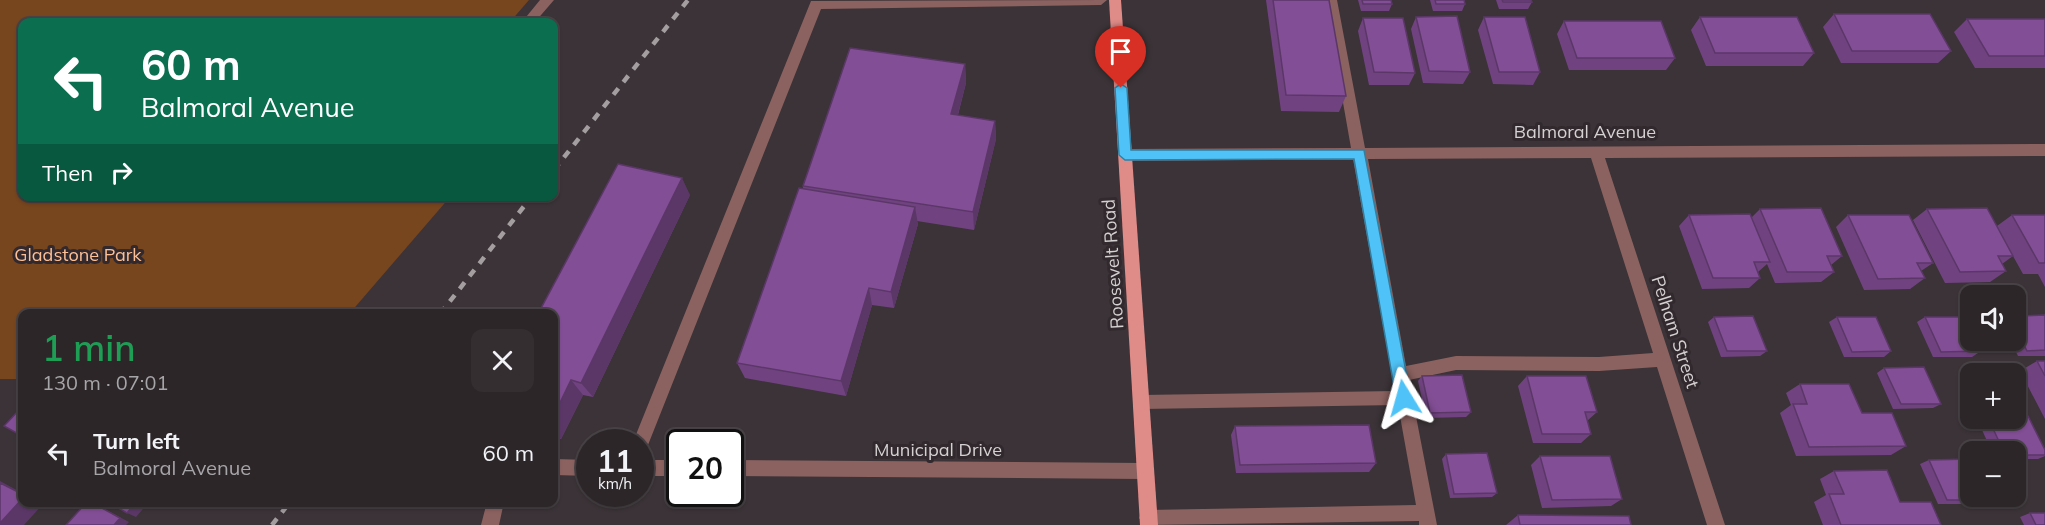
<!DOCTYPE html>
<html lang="en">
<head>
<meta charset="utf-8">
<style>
	:root { --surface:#2c2629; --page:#342e31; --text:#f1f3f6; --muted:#a6a5a8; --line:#484346 }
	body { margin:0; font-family:Mulish,sans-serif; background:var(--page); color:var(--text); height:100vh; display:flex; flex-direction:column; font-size:22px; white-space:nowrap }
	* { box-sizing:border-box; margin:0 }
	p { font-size:20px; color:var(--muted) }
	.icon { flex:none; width:33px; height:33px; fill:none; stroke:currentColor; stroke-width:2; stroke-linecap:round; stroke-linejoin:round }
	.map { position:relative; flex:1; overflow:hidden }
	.panel { position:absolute; left:18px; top:309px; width:540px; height:198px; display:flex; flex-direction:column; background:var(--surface); border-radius:12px; box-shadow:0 2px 4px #0004,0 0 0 2px var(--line) }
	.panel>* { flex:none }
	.banner { position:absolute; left:18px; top:18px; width:540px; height:183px; border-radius:12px; box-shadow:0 2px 4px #0004,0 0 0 2px var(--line); background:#0b6e4f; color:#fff; overflow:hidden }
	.buttons { position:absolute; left:1960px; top:285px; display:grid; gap:12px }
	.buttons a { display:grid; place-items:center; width:66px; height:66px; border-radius:12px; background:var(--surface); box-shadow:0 2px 4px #0004,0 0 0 2px var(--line); font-size:30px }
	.speed { position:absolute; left:576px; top:429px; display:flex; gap:12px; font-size:30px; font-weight:700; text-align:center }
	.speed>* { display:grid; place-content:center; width:78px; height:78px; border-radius:50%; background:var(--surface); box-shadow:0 2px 4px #0004,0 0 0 2px var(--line); line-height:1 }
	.speed small { font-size:15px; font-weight:400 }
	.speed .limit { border:3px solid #111; border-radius:9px; background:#fff; color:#111 }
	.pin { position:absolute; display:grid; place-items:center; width:51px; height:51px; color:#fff; margin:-62px -26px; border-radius:50% 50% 50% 0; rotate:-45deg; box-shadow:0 0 6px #0007 }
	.pin .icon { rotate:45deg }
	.me { position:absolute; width:66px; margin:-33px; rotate:352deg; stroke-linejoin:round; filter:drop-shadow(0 0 4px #0008) }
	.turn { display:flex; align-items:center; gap:21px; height:126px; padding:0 24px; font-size:27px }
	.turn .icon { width:78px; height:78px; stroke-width:2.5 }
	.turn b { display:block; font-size:42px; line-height:51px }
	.then { display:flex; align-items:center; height:57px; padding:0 24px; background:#0003; gap:12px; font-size:22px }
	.round { display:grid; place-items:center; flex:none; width:63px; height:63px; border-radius:12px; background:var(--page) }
	.headline { display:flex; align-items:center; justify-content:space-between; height:102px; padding:0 24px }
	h1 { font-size:36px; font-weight:600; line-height:45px; color:#1e9e55 }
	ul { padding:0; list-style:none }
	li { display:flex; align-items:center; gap:18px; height:84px; padding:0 24px }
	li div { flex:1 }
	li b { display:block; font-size:22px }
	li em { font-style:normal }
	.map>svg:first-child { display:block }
</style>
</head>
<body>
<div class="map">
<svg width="2045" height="525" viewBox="0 0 2045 525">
	<rect width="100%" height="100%" fill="#3b3337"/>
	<path fill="#77451e" d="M 0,0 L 529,0 L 510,22 L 22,22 L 22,196 L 450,197 L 350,313 L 22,314 L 22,379 L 0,379 Z"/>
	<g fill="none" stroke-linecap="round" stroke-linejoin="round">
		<path fill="#8b6260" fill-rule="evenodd" d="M 540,0 L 554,0 L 535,22 L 522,22 Z
			M 1107,0 L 1101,5 L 821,9 L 648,445 L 646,450 L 640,453 L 640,442 L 633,442 L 811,1 Z
			M 1325,0 L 1337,0 L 1365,148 L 2045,144 L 2045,156 L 1605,158 L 1725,525 L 1707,525 L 1657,367 L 1599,371 L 1456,370 L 1409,380 L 1437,525 L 1419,525 L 1419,521 L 1145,525 L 1139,518 L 1142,512 L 1148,510 L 1416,505 L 1398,405 L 1141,409 L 1135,407 L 1133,402 L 1135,397 L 1141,395 L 1395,391 L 1353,159 L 1125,161 L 1118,155 L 1125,149 L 1351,148 ZM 1591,158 L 1653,353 L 1599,357 L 1456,356 L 1406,366 L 1368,159 Z
			M 554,459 L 590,460 L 590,476 L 554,475 Z
			M 640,460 L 680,460 L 680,476 L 640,476 Z
			M 730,460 L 1145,463 L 1151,465 L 1153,471 L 1151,477 L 1145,479 L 730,476 Z
			M 487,502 L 504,502 L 499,525 L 481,525 Z"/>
		<path fill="#df8b88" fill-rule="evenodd" d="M 1109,0 L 1121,0 L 1158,525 L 1140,525 Z"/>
		<path stroke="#a49ea1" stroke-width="4.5" stroke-dasharray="8 8" stroke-linecap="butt" d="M 554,170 L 688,0
			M 440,314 L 532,196
			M 272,525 L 290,502"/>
	</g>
	<path fill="#704380" d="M 1266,0 L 1329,0 L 1346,96 L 1339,112 L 1281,111 Z
		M 1358,0 L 1391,0 L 1392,4 L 1389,11 L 1361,11 Z
		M 1430,0 L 1464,0 L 1465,4 L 1462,11 L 1433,11 Z
		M 1496,0 L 1531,0 L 1532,2 L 1528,9 L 1499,9 Z
		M 1834,14 L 1951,51 L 1938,63 L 1841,63 L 1823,27 Z
		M 1416,17 L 1470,72 L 1463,84 L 1423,83 L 1411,29 Z
		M 1484,17 L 1540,72 L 1533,85 L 1493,84 L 1478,30 Z
		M 1700,17 L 1814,53 L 1803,66 L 1706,66 L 1691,30 Z
		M 1363,18 L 1415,73 L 1409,85 L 1369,85 L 1358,31 Z
		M 1967,19 L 2045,19 L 2045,68 L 1975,68 L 1954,32 Z
		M 1564,21 L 1675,58 L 1666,70 L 1569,70 L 1557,34 Z
		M 965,64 L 966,83 L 958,115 L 995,121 L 996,139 L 974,230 L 917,221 L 918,224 L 894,308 L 872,305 L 846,396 L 745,378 L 737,363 L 803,189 L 803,186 Z
		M 690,195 L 593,397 L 583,395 L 561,439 L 554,437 L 554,314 Z
		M 1760,209 L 1842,256 L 1831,265 L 1834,272 L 1821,282 L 1775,283 L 1767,264 L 1758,272 L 1760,278 L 1749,288 L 1702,289 L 1679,226 L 1689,215 L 1751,218 Z
		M 1927,209 L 1997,226 L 2012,215 L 2045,215 L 2045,287 L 2038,274 L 2023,274 L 2013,256 L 2002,264 L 2006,271 L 1990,282 L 1945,283 L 1913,220 Z
		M 1848,215 L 1933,263 L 1921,271 L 1925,278 L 1910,289 L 1864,290 L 1836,227 Z
		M 2045,315 L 2045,356 L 2018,356 L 2010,340 L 2016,340 L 2016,316 Z
		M 1714,317 L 1767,351 L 1760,356 L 1721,357 L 1708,322 Z
		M 1837,317 L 1891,351 L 1884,357 L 1844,357 L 1829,322 Z
		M 1925,317 L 1981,351 L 1972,357 L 1933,357 L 1917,322 Z
		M 2037,361 L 2045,361 L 2045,419 L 2020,371 Z
		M 1884,368 L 1941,404 L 1933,408 L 1893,409 L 1877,373 Z
		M 1422,376 L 1471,412 L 1466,417 L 1426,418 L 1418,381 Z
		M 1527,376 L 1597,412 L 1587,421 L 1591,434 L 1581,443 L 1533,443 L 1518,386 Z
		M 1800,384 L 1862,413 L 1906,446 L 1891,455 L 1796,456 L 1780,413 L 1791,405 L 1786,393 Z
		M 1983,418 L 2016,418 L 2045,450 L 2045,456 L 2038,459 L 2016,459 L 2016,452 L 1992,452 L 1978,421 Z
		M 1235,426 L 1376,463 L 1369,472 L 1236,473 L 1231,435 Z
		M 1446,454 L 1497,493 L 1492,497 L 1450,498 L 1442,459 Z
		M 1540,456 L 1622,499 L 1611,506 L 1542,508 L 1531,465 Z
		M 1929,460 L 1989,500 L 1980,504 L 1938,504 L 1920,464 Z
		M 1834,471 L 1900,502 L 1941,525 L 1823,525 L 1814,502 L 1826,495 L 1820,479 Z
		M 2030,513 L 2045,525 L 2024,525 L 2020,517 Z
		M 1518,515 L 1631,525 L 1506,525 Z"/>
	<path fill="#5b3768" d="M 965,64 L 966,83 L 953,133 L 951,114 Z
		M 995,121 L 996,139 L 974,230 L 973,212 Z
		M 682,178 L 690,195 L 593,397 L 581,383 Z
		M 915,207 L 918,224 L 894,308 L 891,292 Z
		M 869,288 L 872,305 L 846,396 L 841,381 Z
		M 571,380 L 583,395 L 561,439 L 554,430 L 554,415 Z
		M 0,481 L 22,493 L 22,494 L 0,483 Z
		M 22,499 L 22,502 L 41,502 L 43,504 L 24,525 L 0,525 L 0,523 Z
		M 91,502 L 97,505 L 129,522 L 126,525 L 114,525 Z
		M 136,502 L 149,502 L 136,517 L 127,513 Z"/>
	<path fill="#824e95" stroke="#5b3768" stroke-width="1.5" d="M 1273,0 L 1329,0 L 1346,96 L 1286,95 Z
		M 1362,0 L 1391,0 L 1392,4 L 1363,4 Z
		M 1435,0 L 1464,0 L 1465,4 L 1436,4 Z
		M 1502,0 L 1531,0 L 1532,2 L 1503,2 Z
		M 1834,14 L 1930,14 L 1951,51 L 1852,51 Z
		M 1457,16 L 1470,72 L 1429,71 L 1416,17 Z
		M 1484,17 L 1525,17 L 1540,72 L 1499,72 Z
		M 1700,17 L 1797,17 L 1814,53 L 1715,53 Z
		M 1363,18 L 1403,18 L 1415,73 L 1374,72 Z
		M 1967,19 L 2045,19 L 2045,56 L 1989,56 Z
		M 1564,21 L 1661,21 L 1675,58 L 1577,58 Z
		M 850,48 L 965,64 L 951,114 L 995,121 L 973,212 L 803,186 Z
		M 618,164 L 682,178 L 581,383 L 571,380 L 554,415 L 554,314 L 538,314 Z
		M 799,188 L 915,207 L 891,292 L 869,288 L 841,381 L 737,363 Z
		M 1821,208 L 1842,256 L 1827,256 L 1834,272 L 1787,272 L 1760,209 Z
		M 1987,208 L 2013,256 L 1998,256 L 2006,271 L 1960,272 L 1927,209 Z
		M 1750,214 L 1770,262 L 1754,262 L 1760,278 L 1713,278 L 1689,215 Z
		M 1848,215 L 1909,215 L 1933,263 L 1917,263 L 1925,278 L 1878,279 Z
		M 2012,215 L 2045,215 L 2045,263 L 2039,263 Z
		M 2045,315 L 2045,350 L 2027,351 L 2016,329 L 2016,316 Z
		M 1753,316 L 1767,351 L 1727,351 L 1714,317 Z
		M 1837,317 L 1876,317 L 1891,351 L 1852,352 Z
		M 1925,317 L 1963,317 L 1971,332 L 1971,340 L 1975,340 L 1981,351 L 1941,352 Z
		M 2037,361 L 2045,361 L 2045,376 Z
		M 1924,367 L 1941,404 L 1901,404 L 1884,368 Z
		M 1462,375 L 1471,412 L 1430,413 L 1422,376 Z
		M 1527,376 L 1586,376 L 1597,412 L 1585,412 L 1591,434 L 1542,434 Z
		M 1800,384 L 1849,384 L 1862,413 L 1892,413 L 1906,446 L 1809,447 L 1793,404 L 1807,404 Z
		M 22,407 L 22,436 L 4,426 Z
		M 2016,416 L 2028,416 L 2045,450 L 2045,455 L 2016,455 L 2016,452 L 2004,452 L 1988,418 L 2016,418 Z
		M 1369,425 L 1376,463 L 1240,465 L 1235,426 Z
		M 1487,453 L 1497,493 L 1454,494 L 1446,454 Z
		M 1540,456 L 1610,456 L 1622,499 L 1552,500 Z
		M 1970,459 L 1971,496 L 1988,496 L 1989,500 L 1947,500 L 1929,460 Z
		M 1887,470 L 1900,502 L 1931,502 L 1941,525 L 1841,525 L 1829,494 L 1844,494 L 1834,471 Z
		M 0,483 L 22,494 L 22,499 L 0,523 Z
		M 87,502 L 91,502 L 120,518 L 114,525 L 66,525 Z
		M 108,502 L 136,502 L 127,513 Z
		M 2030,513 L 2045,513 L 2045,525 L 2036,525 Z
		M 1518,515 L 1629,516 L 1631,525 L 1520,525 Z"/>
	<path fill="#4fc3f7" stroke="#337fa1" stroke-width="1.5" d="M 1121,84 L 1127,88 L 1131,150 L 1364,150 L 1411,398 L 1409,403 L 1404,405 L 1396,398 L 1354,159 L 1125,160 L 1119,155 L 1115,88 Z"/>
	<g text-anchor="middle" stroke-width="6" stroke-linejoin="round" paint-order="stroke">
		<g font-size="18" fill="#d5d0d2" stroke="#31292d">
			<text x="1585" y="138">Balmoral Avenue</text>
			<text transform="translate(1113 264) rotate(-94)" y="6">Roosevelt Road</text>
			<text transform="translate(1675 332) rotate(72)" y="6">Pelham Street</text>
			<text x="938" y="456">Municipal Drive</text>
		</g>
		<g font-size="18" fill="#fdbf95" stroke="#31292d">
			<text x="78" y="261">Gladstone Park</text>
		</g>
	</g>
</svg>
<div class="buttons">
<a><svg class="icon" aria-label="sound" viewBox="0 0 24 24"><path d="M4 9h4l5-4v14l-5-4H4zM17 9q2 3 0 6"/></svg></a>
<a>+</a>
<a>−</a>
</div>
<div class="speed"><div>11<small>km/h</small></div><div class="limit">20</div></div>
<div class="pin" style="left:1121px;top:88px;background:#d93025"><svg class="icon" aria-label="arrive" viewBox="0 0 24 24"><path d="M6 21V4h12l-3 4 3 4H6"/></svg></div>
<svg class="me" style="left:1404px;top:398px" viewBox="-20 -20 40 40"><path d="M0-17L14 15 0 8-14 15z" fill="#4fc3f7" stroke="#fff" stroke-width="4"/></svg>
<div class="banner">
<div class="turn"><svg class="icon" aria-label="left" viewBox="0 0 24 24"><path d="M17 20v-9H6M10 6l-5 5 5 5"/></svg><div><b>60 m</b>Balmoral Avenue</div></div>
<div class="then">Then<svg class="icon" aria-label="right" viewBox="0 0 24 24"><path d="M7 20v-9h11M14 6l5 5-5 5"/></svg></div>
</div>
<section class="panel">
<div class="headline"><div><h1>1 min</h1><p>130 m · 07:01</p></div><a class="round"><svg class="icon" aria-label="close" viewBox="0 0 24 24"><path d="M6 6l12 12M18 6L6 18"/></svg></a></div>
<ul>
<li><svg class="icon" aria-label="left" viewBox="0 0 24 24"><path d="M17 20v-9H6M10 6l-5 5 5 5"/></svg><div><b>Turn left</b><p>Balmoral Avenue</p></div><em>60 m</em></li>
</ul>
</section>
</div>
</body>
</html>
